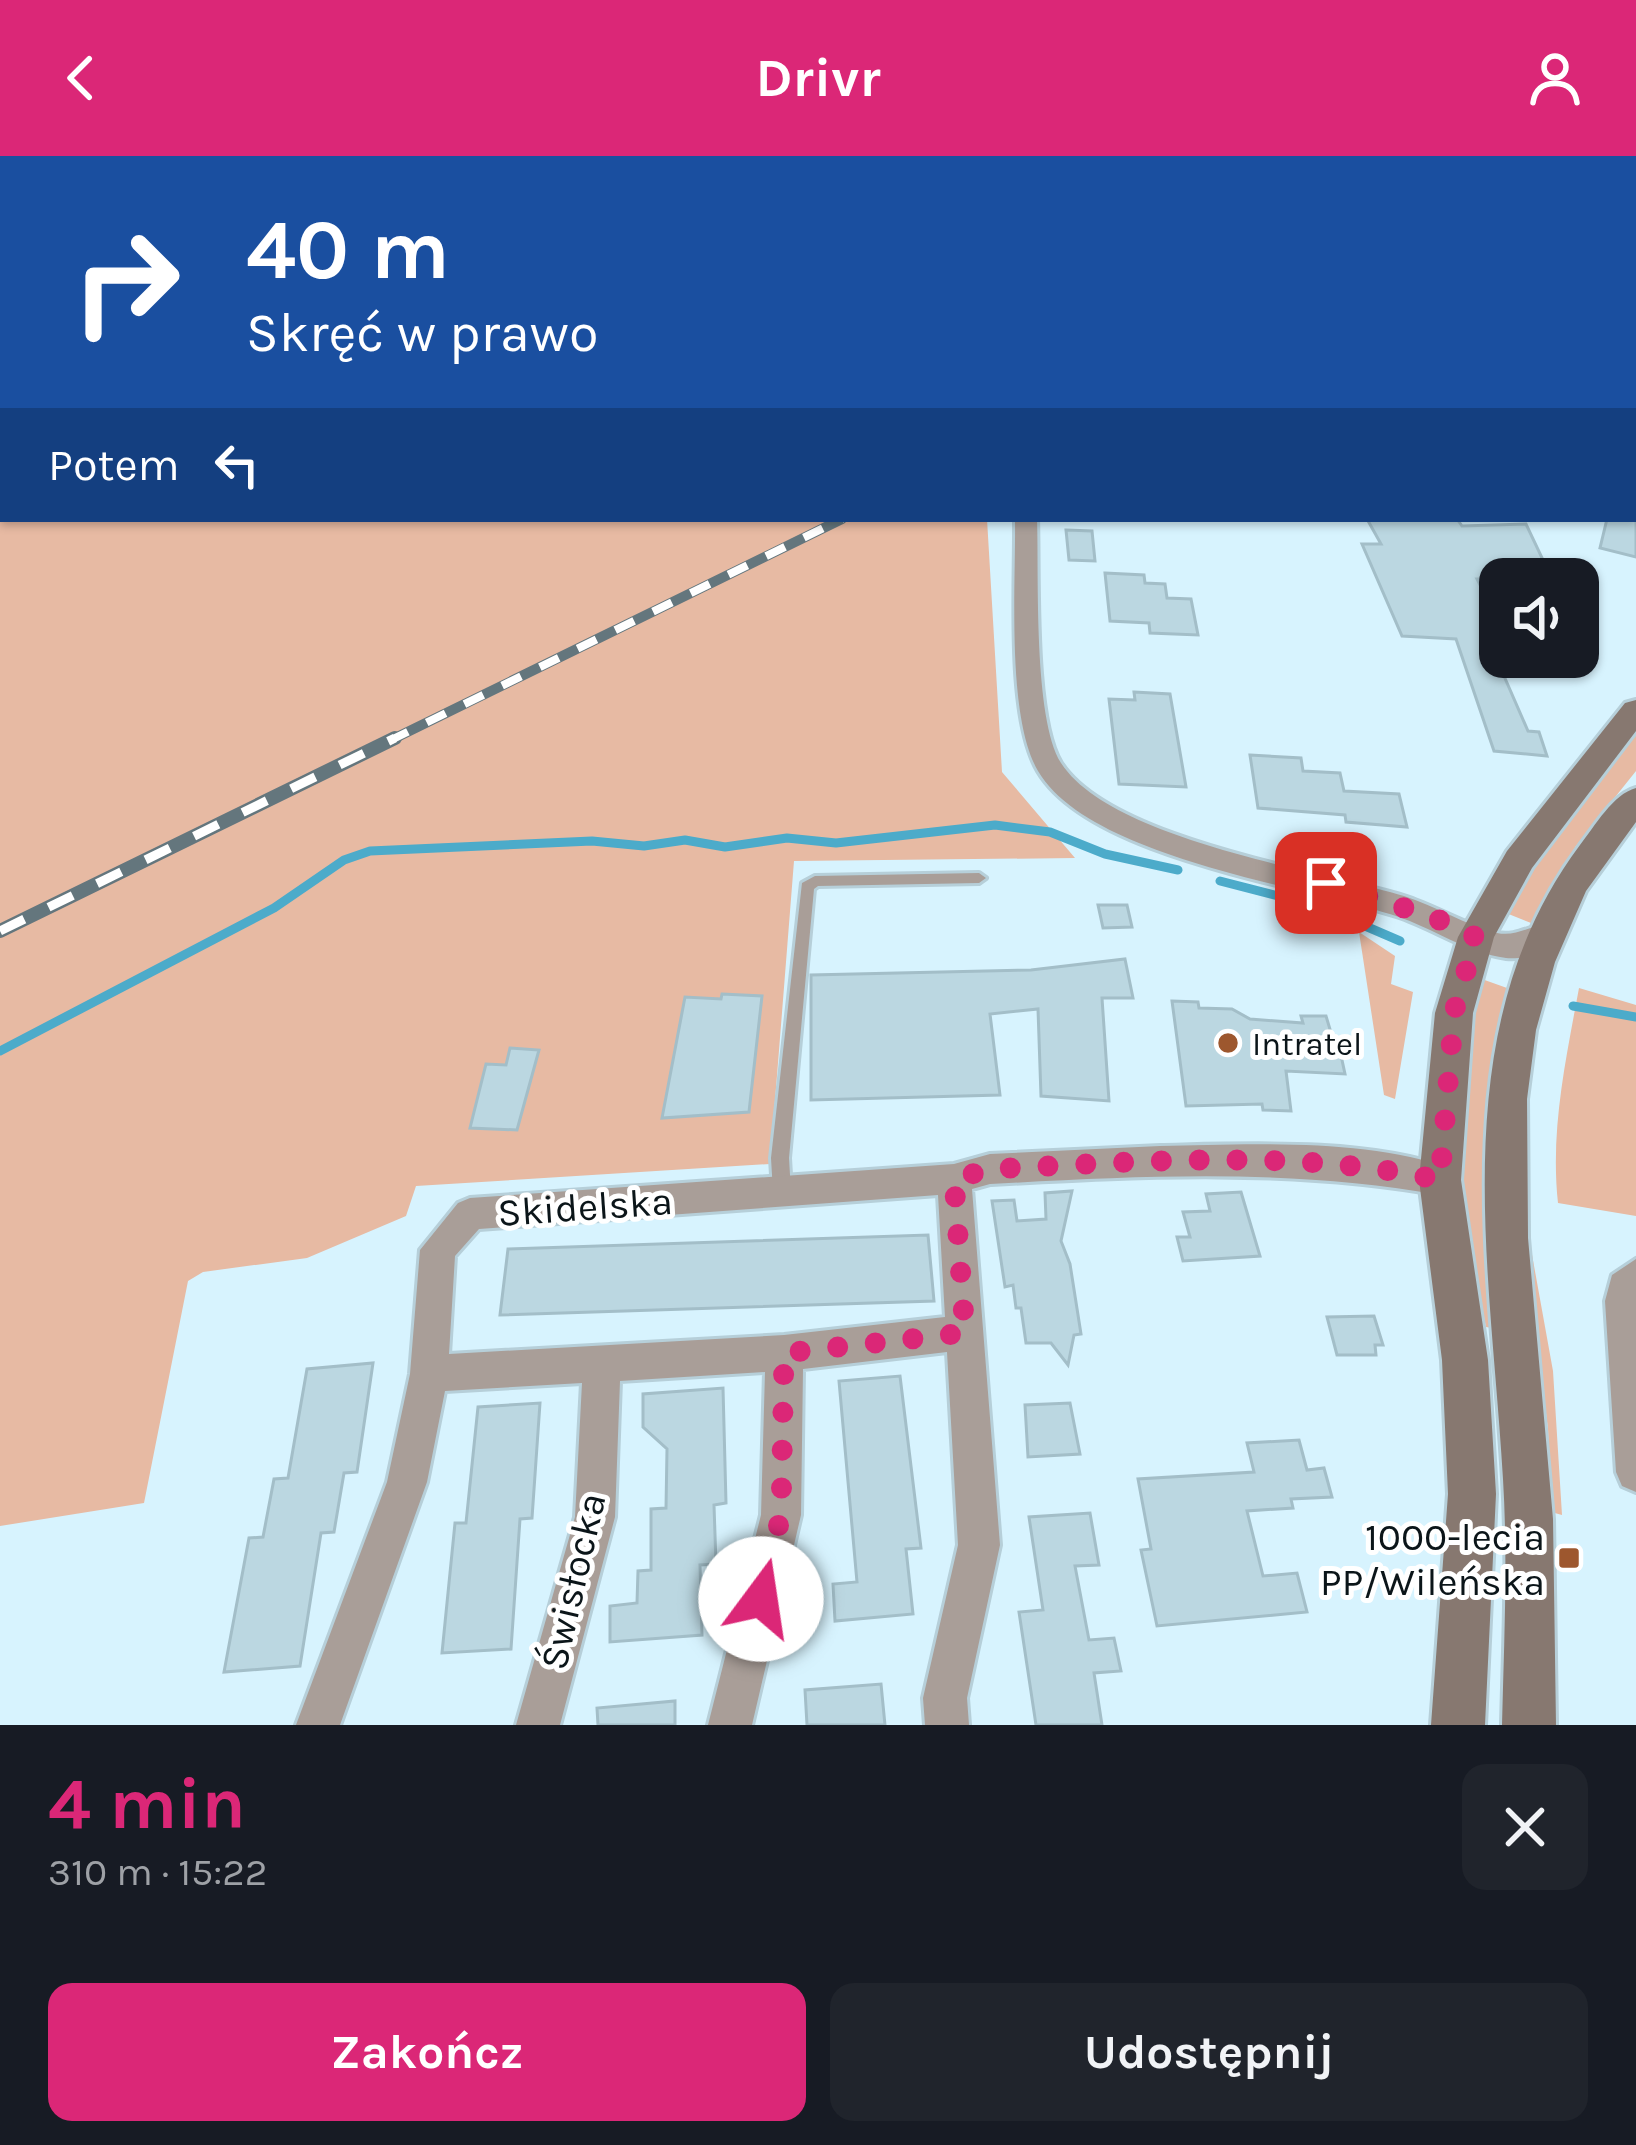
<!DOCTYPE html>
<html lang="pl">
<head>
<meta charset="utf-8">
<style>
	:root { --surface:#171b24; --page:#20242c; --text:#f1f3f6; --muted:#9ea1a6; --accent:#db2777 }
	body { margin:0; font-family:Karla,sans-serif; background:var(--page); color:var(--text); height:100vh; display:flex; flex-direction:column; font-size:45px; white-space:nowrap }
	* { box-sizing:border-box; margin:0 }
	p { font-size:39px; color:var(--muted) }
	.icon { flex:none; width:66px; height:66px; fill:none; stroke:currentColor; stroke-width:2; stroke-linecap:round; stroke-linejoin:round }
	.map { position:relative; height:1569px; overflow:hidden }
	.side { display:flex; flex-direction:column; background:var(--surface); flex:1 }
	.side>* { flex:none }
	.guide { position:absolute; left:0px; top:0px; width:1638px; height:366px; box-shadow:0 3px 9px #0004; background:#1a4fa0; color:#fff; overflow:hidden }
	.fabs { position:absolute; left:1479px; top:402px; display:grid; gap:24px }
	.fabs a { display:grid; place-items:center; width:120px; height:120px; border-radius:24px; background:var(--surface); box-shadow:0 3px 9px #0004; font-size:60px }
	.pin { position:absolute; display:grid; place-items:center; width:102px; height:102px; color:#fff; margin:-51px; border-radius:24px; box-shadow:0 6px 18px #0006 }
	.me { position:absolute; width:132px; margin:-66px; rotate:14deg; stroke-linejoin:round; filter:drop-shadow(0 0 9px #0008) }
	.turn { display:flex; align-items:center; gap:42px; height:252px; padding:0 48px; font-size:54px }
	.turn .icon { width:156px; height:156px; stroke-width:2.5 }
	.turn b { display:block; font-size:84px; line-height:102px }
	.then { display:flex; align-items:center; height:114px; padding:0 48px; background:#0003; gap:24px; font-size:45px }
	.round { display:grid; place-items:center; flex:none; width:126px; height:126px; border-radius:24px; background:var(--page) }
	.overview { display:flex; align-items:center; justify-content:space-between; height:204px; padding:0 48px }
	h1 { font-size:72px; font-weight:700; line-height:90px; color:var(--accent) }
	.primary-button { display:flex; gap:24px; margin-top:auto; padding:24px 48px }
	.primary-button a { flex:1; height:138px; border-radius:24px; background:var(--accent); color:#fff; font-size:48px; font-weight:700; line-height:138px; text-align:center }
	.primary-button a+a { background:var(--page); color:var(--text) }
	header { display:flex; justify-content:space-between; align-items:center; height:156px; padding:0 48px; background:var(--accent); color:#fff; font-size:54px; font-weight:700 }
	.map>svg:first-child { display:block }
</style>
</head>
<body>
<header><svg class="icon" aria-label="back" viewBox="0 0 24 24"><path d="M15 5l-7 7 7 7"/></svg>Drivr<svg class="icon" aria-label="person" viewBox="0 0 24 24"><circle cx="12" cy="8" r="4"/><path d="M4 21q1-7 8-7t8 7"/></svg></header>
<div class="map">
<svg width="1636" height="1569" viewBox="0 0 1636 1569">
	<rect width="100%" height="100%" fill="#d7f3fe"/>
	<path fill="#e7baa3" d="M 0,0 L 1052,3 L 3,3 L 3,363 L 987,363 L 1002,616 L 1075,702 L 794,705 L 770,1008 L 416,1030 L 406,1060 L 307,1102 L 203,1116 L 188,1125 L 144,1347 L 0,1370 Z
		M 1226,0 L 1636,0 L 1636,140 L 1635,3 Z
		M 1636,576 L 1636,615 L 1576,690 L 1531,767 L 1506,757 L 1536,704 Z
		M 1359,776 L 1395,800 L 1391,828 L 1413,836 L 1395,943 L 1384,939 Z
		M 1479,822 L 1507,832 C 1480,951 1483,1053 1498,1173 L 1486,1171 C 1474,1113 1460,1055 1458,996 C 1456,937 1468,879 1479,822 Z
		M 1579,832 L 1636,849 L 1636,1060 L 1558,1047 C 1550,974 1566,903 1579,832 Z
		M 1523,1081 L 1529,1082 L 1553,1215 L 1562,1359 L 1551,1356 L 1548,1273 Z"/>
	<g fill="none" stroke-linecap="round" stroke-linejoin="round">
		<path stroke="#4cabca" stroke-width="9" d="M 1220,725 L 1298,745
			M 1321,751 L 1400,785
			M 1573,850 L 1636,861
			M 0,895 L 274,752 L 344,704 L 370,695 L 592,685 L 644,690 L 685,684 L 725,691 L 787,682 L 836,687 L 995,669 L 1050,676 L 1105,698 L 1178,714"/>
	</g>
	<path fill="#bbd7e1" stroke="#a3bec8" stroke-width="3" d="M 1367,363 L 1457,363 L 1462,370 L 1526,368 L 1552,423 L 1477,423 L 1500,467 L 1500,497 L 1494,497 L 1528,575 L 1539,576 L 1547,600 L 1494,595 L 1456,483 L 1402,480 L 1362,388 L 1381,388 Z
		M 1607,363 L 1636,363 L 1636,401 L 1600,392 Z
		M 1066,374 L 1092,375 L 1095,405 L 1069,404 Z
		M 1105,417 L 1144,419 L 1145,427 L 1165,428 L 1167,442 L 1191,443 L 1198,479 L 1150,477 L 1149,467 L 1110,465 Z
		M 1134,536 L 1170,538 L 1186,631 L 1119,628 L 1109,543 L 1135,544 Z
		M 1250,599 L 1301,602 L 1303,615 L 1340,617 L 1344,635 L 1399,638 L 1407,671 L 1346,666 L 1345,659 L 1258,652 Z
		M 1098,749 L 1127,749 L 1132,771 L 1103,772 Z
		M 1125,803 L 1133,842 L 1102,842 L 1109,945 L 1041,940 L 1038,853 L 990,858 L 1000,939 L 811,944 L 811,819 L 1031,814 Z
		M 722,838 L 762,840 L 749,956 L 662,962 L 685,841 L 721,843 Z
		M 1172,845 L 1198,846 L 1199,852 L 1232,853 L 1250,863 L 1303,867 L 1301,860 L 1326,860 L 1332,880 L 1337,881 L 1345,918 L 1286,915 L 1291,955 L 1263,954 L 1262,948 L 1186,950 Z
		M 510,892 L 539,894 L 517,974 L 470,972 L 486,908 L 506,909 Z
		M 1072,1035 L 1061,1085 L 1070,1108 L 1081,1178 L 1074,1179 L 1068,1209 L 1051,1187 L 1026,1187 L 1021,1152 L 1016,1152 L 1013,1129 L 1005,1131 L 992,1045 L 1014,1044 L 1017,1065 L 1046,1063 L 1045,1037 Z
		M 1241,1036 L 1260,1100 L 1183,1105 L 1177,1081 L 1190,1081 L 1183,1056 L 1210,1055 L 1206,1038 Z
		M 928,1079 L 934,1145 L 500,1159 L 508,1093 Z
		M 1374,1160 L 1383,1189 L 1375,1189 L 1376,1199 L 1337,1199 L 1327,1161 Z
		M 373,1207 L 357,1316 L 344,1317 L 334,1376 L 321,1377 L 300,1510 L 224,1516 L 249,1382 L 263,1381 L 274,1323 L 288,1322 L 307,1213 Z
		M 900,1220 L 921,1392 L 906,1393 L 913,1458 L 835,1465 L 833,1428 L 857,1426 L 839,1225 Z
		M 723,1232 L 726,1347 L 714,1349 L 716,1408 L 700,1409 L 702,1479 L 610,1486 L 610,1450 L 637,1447 L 638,1415 L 651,1414 L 651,1353 L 666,1352 L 667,1293 L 643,1271 L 643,1238 Z
		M 540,1247 L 532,1362 L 520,1363 L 511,1493 L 442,1497 L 455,1367 L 466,1367 L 478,1251 Z
		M 1070,1247 L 1080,1298 L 1028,1301 L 1025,1249 Z
		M 1299,1284 L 1307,1314 L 1324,1312 L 1332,1341 L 1291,1343 L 1293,1352 L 1247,1355 L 1263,1420 L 1297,1417 L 1307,1456 L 1157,1470 L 1141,1394 L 1151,1393 L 1138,1323 L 1254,1316 L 1247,1287 Z
		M 1090,1357 L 1099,1409 L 1075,1410 L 1089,1484 L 1114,1482 L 1121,1515 L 1094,1517 L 1102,1569 L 1036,1569 L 1019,1456 L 1043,1454 L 1029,1361 Z
		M 881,1528 L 885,1569 L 807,1569 L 805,1534 Z
		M 675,1545 L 675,1569 L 598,1569 L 597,1552 Z"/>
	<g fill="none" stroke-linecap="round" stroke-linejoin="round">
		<g stroke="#b6cfd9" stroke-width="6">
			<path id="service" d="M 979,717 L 986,722 L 979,727 L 818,730 L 814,733 L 789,1002 L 791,1036 L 788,1041 L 782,1044 L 776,1041 L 773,1036 L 771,1002 L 802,727 L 815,720 Z"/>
		</g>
		<g stroke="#b6cfd9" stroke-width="6">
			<path id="minor" d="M 1635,307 L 1636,307 L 1636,319 L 1635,319 Z
				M 1015,363 L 1037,363 C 1039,419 1033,562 1061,607 C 1111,684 1317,714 1404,740 C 1436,750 1465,769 1497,777 C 1521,782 1536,763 1558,770 L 1562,778 C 1553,795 1525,804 1506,802 C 1467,797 1433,772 1396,760 C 1304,730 1089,702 1038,615 C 1006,560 1016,428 1015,363 Z
				M 1160,990 C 1250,988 1367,982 1452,1013 L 1457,1024 L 1452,1035 L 1440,1039 C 1290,1012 1141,1020 990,1028 L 972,1033 L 1000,1389 L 967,1542 L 969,1569 L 925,1569 L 923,1542 L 958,1389 L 947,1196 L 803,1213 L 801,1359 L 752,1569 L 708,1569 L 761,1359 L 765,1216 L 620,1225 L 615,1361 L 560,1569 L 516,1569 L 575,1361 L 582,1227 L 445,1235 L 427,1326 L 340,1569 L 296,1569 L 387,1326 L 410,1218 L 420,1094 L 458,1047 L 470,1042 L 954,1008 L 990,998 ZM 938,1039 L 945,1161 L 784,1179 L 449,1198 L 455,1100 L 479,1073 Z
				M 1636,1103 L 1636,1336 L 1622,1330 L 1616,1316 L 1605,1145 L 1612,1119 Z"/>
		</g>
		<g stroke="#b6cfd9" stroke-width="6">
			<path id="secondary" d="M 1636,544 L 1636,575 L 1532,712 L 1494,781 L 1473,857 L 1461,1024 L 1488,1204 L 1496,1338 L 1485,1569 L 1431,1569 L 1448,1338 L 1442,1204 L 1419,1024 L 1435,857 L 1458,781 L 1507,695 L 1625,547 Z
				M 1636,632 L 1636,666 L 1586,735 L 1555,806 L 1536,874 L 1527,943 L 1528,1082 L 1553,1363 L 1556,1569 L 1502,1569 C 1504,1487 1508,1405 1503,1323 C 1491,1111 1442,873 1580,689 C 1595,670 1613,638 1636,632 Z"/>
		</g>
		<g stroke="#b6cfd9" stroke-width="6">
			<path id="trunk" d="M 1105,0 L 1131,0 L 1133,3 L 1107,3 Z
				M 1162,0 L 1191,0 L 1193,3 L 1164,3 Z
				M 1635,170 L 1636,170 L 1636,185 L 1635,185 Z
				M 1635,213 L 1636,213 L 1636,227 L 1635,227 Z"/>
		</g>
		<use href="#service" fill="#a99e98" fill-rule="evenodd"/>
		<use href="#minor" fill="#a99e98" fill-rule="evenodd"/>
		<use href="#secondary" fill="#877870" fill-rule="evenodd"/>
		<use href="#trunk" fill="#645247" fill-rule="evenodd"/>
		<g stroke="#64767d" stroke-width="9">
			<path id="rail-far2" d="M 1576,3 L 1582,0"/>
		</g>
		<g stroke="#64767d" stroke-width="10">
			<path id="rail-far1" d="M 389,585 L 842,363"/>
		</g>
		<g stroke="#64767d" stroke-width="14">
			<path id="rail" d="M 0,775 L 395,582"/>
		</g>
		<use href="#rail-far2" stroke="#fff" stroke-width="6" stroke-dasharray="16" stroke-linecap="butt"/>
		<use href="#rail-far1" stroke="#fff" stroke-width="8" stroke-dasharray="21" stroke-linecap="butt"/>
		<use href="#rail" stroke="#fff" stroke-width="9" stroke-dasharray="27" stroke-linecap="butt"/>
	</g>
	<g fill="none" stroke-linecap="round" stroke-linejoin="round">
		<path stroke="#db2777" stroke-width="21" stroke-dasharray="0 37.8" d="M 761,1443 L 781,1359 L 784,1197 L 965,1177 L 954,1023 L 990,1013 C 1140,1006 1293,992 1440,1024 L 1454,856 L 1476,781 L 1433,761 L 1326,727"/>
	</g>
	<g fill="#9d572e" stroke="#fff" stroke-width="4.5">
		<circle cx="1228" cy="887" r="12"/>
		<rect x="1557" y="1390" width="24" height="24" rx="6"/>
	</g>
	<g text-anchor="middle" stroke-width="10" stroke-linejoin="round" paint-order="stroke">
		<g font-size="33" fill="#0b1519" stroke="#fff" text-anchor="start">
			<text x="1252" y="899">Intratel</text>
		</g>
		<g font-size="39" fill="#0b1519" stroke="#fff">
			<text transform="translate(585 1050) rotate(-4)" y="14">Skidelska</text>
			<text transform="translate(572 1425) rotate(-77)" y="14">Świsłocka</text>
		</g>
		<g font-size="39" fill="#0b1519" stroke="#fff" text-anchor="end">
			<text x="1545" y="1394">1000-lecia<tspan x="1545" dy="45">PP/Wileńska</tspan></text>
		</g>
	</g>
</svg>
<div class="fabs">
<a><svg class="icon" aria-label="sound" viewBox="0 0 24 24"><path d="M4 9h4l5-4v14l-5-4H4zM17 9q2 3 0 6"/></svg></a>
</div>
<div class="pin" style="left:1326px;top:727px;background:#d93025"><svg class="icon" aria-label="arrive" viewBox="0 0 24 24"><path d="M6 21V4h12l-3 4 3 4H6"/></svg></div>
<svg class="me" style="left:761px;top:1443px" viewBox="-20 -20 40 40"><circle r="19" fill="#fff"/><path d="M0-13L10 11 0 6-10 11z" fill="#db2777"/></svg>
<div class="guide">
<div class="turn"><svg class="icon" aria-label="right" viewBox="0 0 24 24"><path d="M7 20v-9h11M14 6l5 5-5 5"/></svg><div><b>40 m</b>Skręć w prawo</div></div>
<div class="then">Potem<svg class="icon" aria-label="left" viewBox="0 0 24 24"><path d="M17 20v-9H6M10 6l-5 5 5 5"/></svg></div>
</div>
</div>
<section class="side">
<div class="overview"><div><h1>4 min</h1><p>310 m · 15:22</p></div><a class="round"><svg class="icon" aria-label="close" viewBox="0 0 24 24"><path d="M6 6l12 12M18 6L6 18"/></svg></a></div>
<div class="primary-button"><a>Zakończ</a><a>Udostępnij</a></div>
</section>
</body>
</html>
